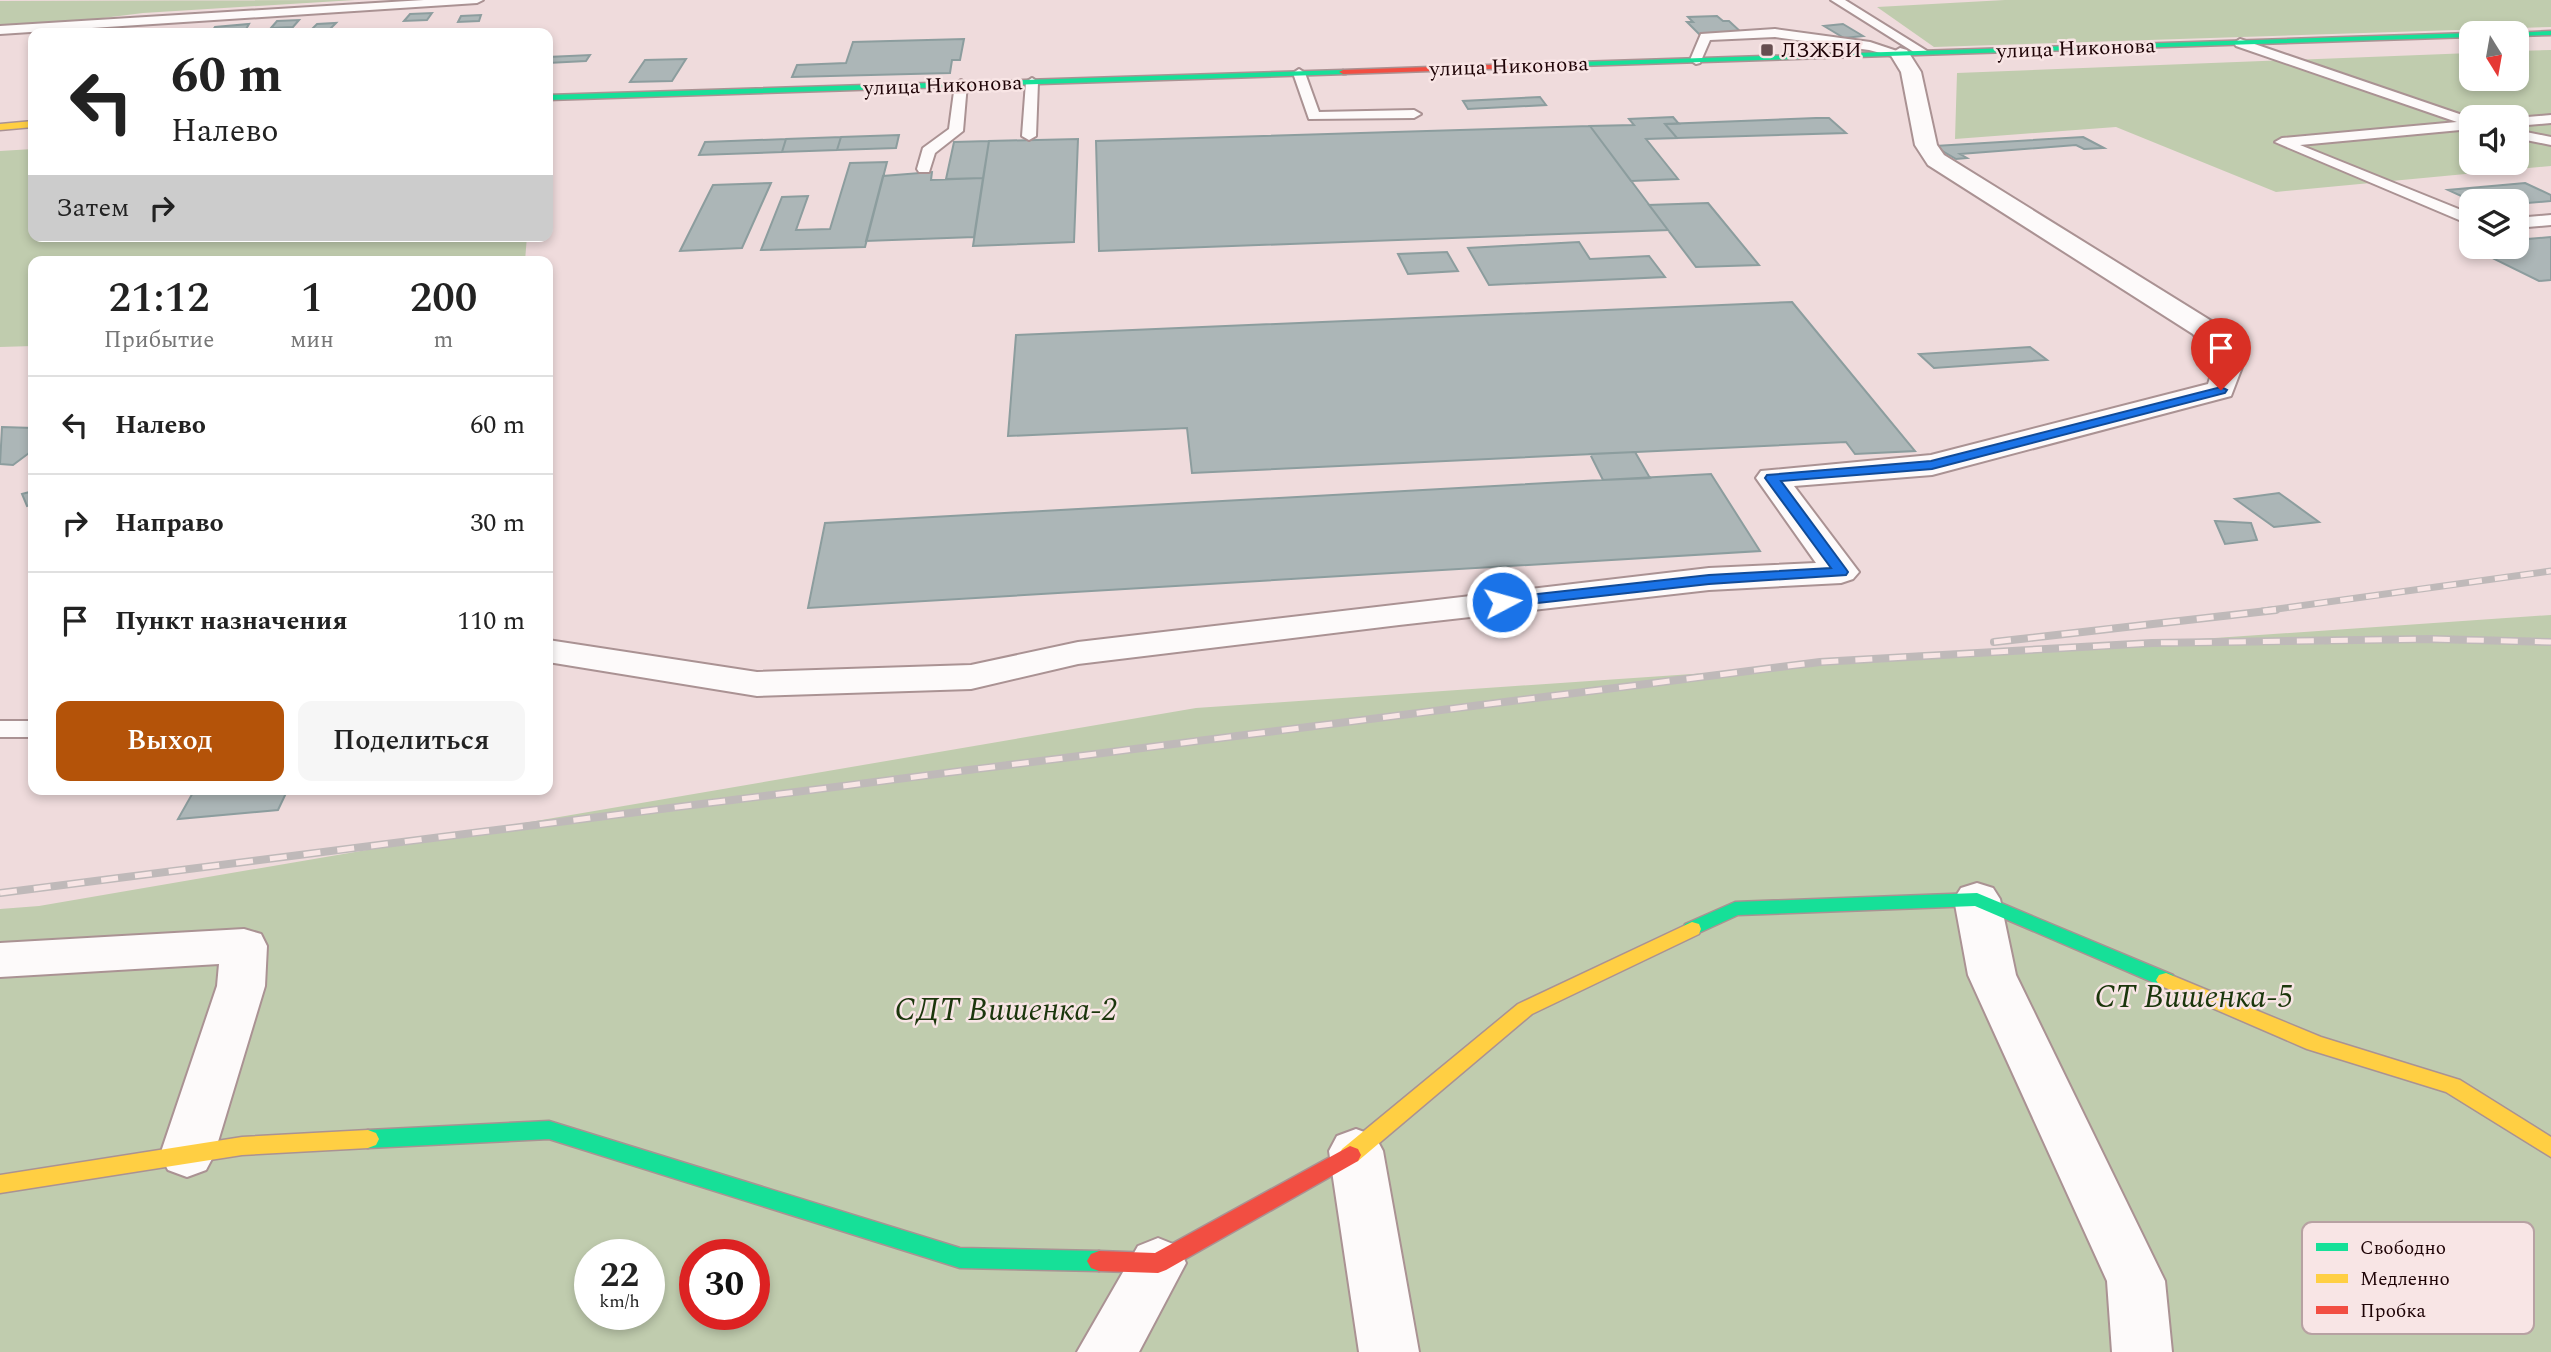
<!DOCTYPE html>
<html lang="ru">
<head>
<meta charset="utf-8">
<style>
	:root { --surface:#fff; --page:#f6f6f6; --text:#222; --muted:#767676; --line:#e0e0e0; --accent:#b45309 }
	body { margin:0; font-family:Spectral,serif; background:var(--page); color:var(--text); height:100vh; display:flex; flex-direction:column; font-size:26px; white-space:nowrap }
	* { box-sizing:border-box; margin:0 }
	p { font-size:23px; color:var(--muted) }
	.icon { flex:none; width:38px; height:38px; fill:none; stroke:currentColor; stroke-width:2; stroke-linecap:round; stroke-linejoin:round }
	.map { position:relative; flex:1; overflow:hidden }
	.details { position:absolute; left:28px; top:256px; width:525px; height:539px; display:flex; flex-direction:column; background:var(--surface); border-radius:14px; box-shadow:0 4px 10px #0003 }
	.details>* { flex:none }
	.hud { position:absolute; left:28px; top:28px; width:525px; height:214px; border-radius:14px; box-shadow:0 4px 10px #0003; background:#fff; color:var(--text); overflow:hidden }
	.needle { width:46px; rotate:169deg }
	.tools { position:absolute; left:2459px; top:21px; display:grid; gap:14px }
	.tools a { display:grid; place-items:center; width:70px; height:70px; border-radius:14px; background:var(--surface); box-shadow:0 4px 10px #0003; font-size:35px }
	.speed { position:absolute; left:574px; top:1239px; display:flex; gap:14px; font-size:35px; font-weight:700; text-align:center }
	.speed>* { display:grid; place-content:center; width:91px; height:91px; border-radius:50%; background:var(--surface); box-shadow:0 4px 10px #0003; line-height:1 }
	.speed small { font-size:18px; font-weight:400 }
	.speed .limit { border:10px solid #d22; background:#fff; color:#111 }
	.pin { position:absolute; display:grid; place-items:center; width:60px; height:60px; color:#fff; margin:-72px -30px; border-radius:50% 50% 50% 0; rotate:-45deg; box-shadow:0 0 7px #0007 }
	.pin .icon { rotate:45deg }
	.me { position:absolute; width:77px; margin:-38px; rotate:84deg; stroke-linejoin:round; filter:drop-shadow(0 0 5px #0008) }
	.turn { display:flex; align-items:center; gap:24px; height:147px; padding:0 28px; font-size:32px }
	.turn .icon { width:91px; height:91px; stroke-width:2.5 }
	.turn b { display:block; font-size:49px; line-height:60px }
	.then { display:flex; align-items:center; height:66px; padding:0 28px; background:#0003; gap:14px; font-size:26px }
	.eta { display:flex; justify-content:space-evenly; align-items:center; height:119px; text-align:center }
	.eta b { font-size:42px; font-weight:600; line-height:49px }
	.cta { display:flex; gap:14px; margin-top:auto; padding:14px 28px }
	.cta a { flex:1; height:80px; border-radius:14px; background:var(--accent); color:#fff; font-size:28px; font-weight:600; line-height:80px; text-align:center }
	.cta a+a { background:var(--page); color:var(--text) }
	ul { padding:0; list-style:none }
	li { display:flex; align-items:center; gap:21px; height:98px; padding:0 28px; border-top:2px solid var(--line) }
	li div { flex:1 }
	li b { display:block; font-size:26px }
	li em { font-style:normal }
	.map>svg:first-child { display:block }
</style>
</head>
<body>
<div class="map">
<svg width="2551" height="1352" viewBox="0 0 2551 1352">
	<rect width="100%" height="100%" fill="#efdbdc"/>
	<path fill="#c0ccae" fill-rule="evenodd" d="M 355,0 L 143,13 L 0,31 L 0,1 Z
		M 2005,0 L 2551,0 L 2551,27 L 1934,47 L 1877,7 Z
		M 2551,50 L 2551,166 L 2276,192 L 2116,127 L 1955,139 L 1957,73 L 2471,53 L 2471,79 L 2516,79 L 2517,51 ZM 2471,117 L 2516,117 L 2516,163 L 2471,163 Z
		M 33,149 L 33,236 L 527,236 L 525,261 L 33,261 L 33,346 L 0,347 L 0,151 Z
		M 2551,615 L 2551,1352 L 0,1352 L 0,909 L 39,906 L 1196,708 ZM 590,1255 L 649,1255 L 649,1314 L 590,1314 ZM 695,1255 L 754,1255 L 754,1314 L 695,1314 Z"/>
	<path fill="#acb6b7" stroke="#8c9d9e" stroke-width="2" d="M 432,13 L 427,20 L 404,21 L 410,14 Z
		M 481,15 L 479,21 L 458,22 L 461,16 Z
		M 1717,16 L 1723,21 L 1729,21 L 1742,33 L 1699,34 L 1687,22 L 1693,22 L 1688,17 Z
		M 299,20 L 293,27 L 271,28 L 277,21 Z
		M 336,23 L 326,33 L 308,33 L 317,24 Z
		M 249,24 L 245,31 L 211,33 L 215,27 Z
		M 1843,24 L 1863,36 L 1844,38 L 1824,26 Z
		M 964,39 L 960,60 L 952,60 L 950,73 L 792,77 L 797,65 L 846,63 L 853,42 Z
		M 590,55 L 586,61 L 548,63 L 548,57 Z
		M 686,59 L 672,81 L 630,82 L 645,60 Z
		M 1540,97 L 1546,105 L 1468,109 L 1463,101 Z
		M 1673,117 L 1679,124 L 1665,124 L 1677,138 L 1646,139 L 1678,179 L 1631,181 L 1590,126 L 1634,125 L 1629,119 Z
		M 1816,118 L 1829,118 L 1846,133 L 1677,138 L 1665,124 Z
		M 1590,126 L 1668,230 L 1099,251 L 1096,141 Z
		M 899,135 L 896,148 L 837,150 L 841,137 Z
		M 841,137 L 837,150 L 782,152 L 786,139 Z
		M 2083,137 L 2104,148 L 2084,149 L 2076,145 L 1960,154 L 1967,158 L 1956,159 L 1934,146 Z
		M 786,139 L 782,152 L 699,155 L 705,142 Z
		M 1078,139 L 1074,242 L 973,246 L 989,141 Z
		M 989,141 L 983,178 L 946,179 L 954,142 Z
		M 887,162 L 865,247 L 761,250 L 782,197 L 808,196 L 796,230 L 830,229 L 850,163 Z
		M 932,172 L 931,180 L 983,178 L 974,237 L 866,241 L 883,176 Z
		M 771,183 L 742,248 L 680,251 L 713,185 Z
		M 2525,183 L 2551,195 L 2551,201 L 2516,204 L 2516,201 L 2472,201 L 2448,190 Z
		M 1708,203 L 1759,265 L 1696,267 L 1649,205 Z
		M 2551,237 L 2551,280 L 2539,281 L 2464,244 L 2516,247 L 2516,240 Z
		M 1579,242 L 1590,259 L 1649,256 L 1665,277 L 1489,285 L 1468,248 Z
		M 1447,252 L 1458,271 L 1408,274 L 1398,254 Z
		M 1792,302 L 1915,451 L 1855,454 L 1846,442 L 1192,473 L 1187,428 L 1008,436 L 1016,335 Z
		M 2030,347 L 2047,360 L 1934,368 L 1919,354 Z
		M 2,427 L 33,428 L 33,450 L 13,465 L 0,464 Z
		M 1635,452 L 1650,478 L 1603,480 L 1590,454 Z
		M 1711,474 L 1760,551 L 808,608 L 825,523 Z
		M 33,491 L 33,504 L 27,506 L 22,494 Z
		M 2279,493 L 2319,522 L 2274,527 L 2235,499 Z
		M 2215,521 L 2251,523 L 2257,540 L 2225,544 Z
		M 195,789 L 288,789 L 278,810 L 178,819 Z"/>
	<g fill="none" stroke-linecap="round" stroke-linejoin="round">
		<g stroke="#aa9293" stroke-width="4">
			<path id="lane" d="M 424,0 L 483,0 L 477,3 L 0,34 L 0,26 Z
				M 1831,0 L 1845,0 L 1927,51 L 1917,54 Z
				M 1775,29 L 1870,42 L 1906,54 L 1900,58 L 1869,50 L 1775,37 L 1710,40 L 1700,63 L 1696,64 L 1690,60 L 1701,34 Z
				M 2240,39 L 2471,118 L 2471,129 L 2300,145 L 2471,214 L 2471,225 L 2275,142 L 2282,138 L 2457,122 L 2236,46 L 2234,43 Z
				M 1299,69 L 1305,73 L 1319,112 L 1414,110 L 1421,114 L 1414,118 L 1309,119 L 1293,73 Z
				M 1032,78 L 1038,82 L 1036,136 L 1029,140 L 1022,136 L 1026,82 Z
				M 961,80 L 967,84 L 963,131 L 935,153 L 929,172 L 919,172 L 917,169 L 923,148 L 949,129 L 955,84 Z
				M 2551,115 L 2551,123 L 2516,126 L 2516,118 Z
				M 2516,130 L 2551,137 L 2551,145 L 2516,138 Z
				M 2551,215 L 2551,225 L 2516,228 L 2516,218 Z
				M 0,721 L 33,721 L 33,737 L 0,737 Z"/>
		</g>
		<g stroke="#aa9293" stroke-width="4">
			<path id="street" d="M 1900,48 L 1907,50 L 1921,72 L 1937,145 L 1944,155 L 2213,322 L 2244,362 L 2231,396 L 1932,475 L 1794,486 L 1859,572 L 1853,579 L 1841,583 L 1709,590 L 1399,625 L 1078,664 L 971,689 L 757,696 L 548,662 L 548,640 L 757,672 L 971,665 L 1078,642 L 1709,568 L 1816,563 L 1756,478 L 1761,471 L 1931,455 L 2208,384 L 2215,362 L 2193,334 L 1928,165 L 1915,145 L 1901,72 L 1890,54 Z
				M 1977,883 L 1993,888 L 2000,899 L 2016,975 L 2165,1281 L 2172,1352 L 2112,1352 L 2107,1281 L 1968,975 L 1954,899 L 1961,888 Z
				M 244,929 L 261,934 L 267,946 L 265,986 L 214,1155 L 206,1170 L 187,1177 L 168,1170 L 160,1155 L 217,986 L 219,964 L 0,977 L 0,943 Z
				M 1356,1129 L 1375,1136 L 1383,1151 L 1419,1352 L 1359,1352 L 1329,1151 L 1337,1136 Z
				M 1158,1238 L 1178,1246 L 1186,1263 L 1139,1352 L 1077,1352 L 1138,1246 Z"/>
		</g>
		<g stroke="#aa9293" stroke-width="3">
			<path id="fast" d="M 2551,31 L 2551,35 L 2516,36 L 2516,33 L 2513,33 Z
				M 2471,33 L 2471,37 L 1578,66 L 1574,64 L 1578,62 L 2471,33 L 2473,33 Z
				M 1343,70 L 1346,74 L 548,100 L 548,95 Z
				M 1977,893 L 2173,975 L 2176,980 L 2173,985 L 2166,987 L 2159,985 L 1975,906 L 1738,915 L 1692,936 L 1685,934 L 1683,929 L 1685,924 L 1735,902 Z
				M 549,1121 L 960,1248 L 1099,1251 L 1107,1254 L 1111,1261 L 1107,1268 L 1099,1271 L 960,1268 L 549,1139 L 368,1148 L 360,1145 L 357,1139 L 360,1133 L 368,1130 Z"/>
		</g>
		<g stroke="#aa9293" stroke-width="3">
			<path id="slow" d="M 33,121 L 33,127 L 0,130 L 0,124 Z
				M 1692,922 L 1699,924 L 1701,929 L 1699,934 L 1532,1014 L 1358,1161 L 1350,1164 L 1342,1161 L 1339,1155 L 1342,1149 L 1518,1004 Z
				M 2166,973 L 2321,1037 L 2460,1080 L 2551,1137 L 2551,1157 L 2446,1092 L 2307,1049 L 2159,985 L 2156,980 L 2159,975 Z
				M 368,1130 L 376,1133 L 379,1139 L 376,1145 L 368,1148 L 242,1155 L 0,1193 L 0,1175 L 242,1137 Z"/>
		</g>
		<g stroke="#aa9293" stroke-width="3">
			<path id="jam" d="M 1578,62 L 1581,66 L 1343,74 L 1339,72 L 1343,70 Z
				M 1350,1146 L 1358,1149 L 1361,1155 L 1358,1161 L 1166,1270 L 1158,1273 L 1099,1271 L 1091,1268 L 1087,1261 L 1091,1254 L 1099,1251 L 1155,1253 Z"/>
		</g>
		<use href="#lane" fill="#fdfafa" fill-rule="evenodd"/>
		<use href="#street" fill="#fdfafa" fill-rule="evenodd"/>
		<use href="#fast" fill="#16e098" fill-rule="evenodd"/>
		<use href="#slow" fill="#ffcf43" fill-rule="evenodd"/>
		<use href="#jam" fill="#f24e42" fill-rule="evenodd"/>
		<g stroke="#bfb9b9" stroke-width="7">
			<path id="rail-far1" d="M 2263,611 L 2551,571"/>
		</g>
		<g stroke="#bfb9b9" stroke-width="8">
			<path id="rail" d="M 1994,642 L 2276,610
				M 0,893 L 1820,662 L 2152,643 L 2432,639 L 2551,642"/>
		</g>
		<use href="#rail-far1" stroke="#f8e5e5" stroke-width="4.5" stroke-dasharray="13" stroke-linecap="butt"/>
		<use href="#rail" stroke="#f8e5e5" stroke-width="5" stroke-dasharray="17" stroke-linecap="butt"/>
	</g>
	<path fill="#1a73e8" stroke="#114b97" stroke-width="2" d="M 2221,387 L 2227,390 L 2225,393 L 1932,469 L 1781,481 L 1846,569 L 1848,572 L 1846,575 L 1709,584 L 1502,607 L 1495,602 L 1502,598 L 1709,575 L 1831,568 L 1765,478 L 1767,475 L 1931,461 Z"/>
	<rect fill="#674f51" stroke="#f8e5e5" stroke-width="2.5" x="1760" y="43" width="14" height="14" rx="3.5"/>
	<g text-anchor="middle" stroke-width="5" stroke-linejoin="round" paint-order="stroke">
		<g font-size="21" fill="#1e0306" stroke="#f8e5e5">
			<text transform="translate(2076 48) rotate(-2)" y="7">улица Никонова</text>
			<text transform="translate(1509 66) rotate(-2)" y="7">улица Никонова</text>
			<text transform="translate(943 85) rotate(-2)" y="7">улица Никонова</text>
		</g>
		<g font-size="21" fill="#1e0306" stroke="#f8e5e5" text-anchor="start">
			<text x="1781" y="57">ЛЗЖБИ</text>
		</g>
		<g font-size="32" font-style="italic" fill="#1b360c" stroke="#f8e5e5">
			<text x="2194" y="1007">СТ Вишенка-5</text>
			<text x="1006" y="1020">СДТ Вишенка-2</text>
		</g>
	</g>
	<rect x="2302" y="1222" width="232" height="112" rx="10" fill="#f8e5e5" stroke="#b7a1a2" stroke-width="2"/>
	<rect x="2316" y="1243" width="32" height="8" fill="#16e098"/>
	<rect x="2316" y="1274" width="32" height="9" fill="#ffcf43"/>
	<rect x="2316" y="1306" width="32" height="8" fill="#f24e42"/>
	<g font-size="19" fill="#1e0306">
		<text x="2360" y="1254">Свободно</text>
		<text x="2360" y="1285">Медленно</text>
		<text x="2360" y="1317">Пробка</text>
	</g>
</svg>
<div class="tools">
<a><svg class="needle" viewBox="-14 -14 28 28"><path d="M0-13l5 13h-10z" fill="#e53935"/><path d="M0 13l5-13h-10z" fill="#767676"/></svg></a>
<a><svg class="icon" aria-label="sound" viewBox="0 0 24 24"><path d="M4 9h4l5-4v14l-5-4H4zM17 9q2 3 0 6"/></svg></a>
<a><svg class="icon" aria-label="layers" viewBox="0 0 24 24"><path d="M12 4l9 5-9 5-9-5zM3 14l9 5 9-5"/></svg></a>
</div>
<div class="speed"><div>22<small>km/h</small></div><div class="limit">30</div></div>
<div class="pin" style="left:2221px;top:390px;background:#d93025"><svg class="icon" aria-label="arrive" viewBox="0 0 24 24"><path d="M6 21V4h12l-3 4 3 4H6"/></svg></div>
<svg class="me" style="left:1502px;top:602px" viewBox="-20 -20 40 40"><circle r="17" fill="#1a73e8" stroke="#fff" stroke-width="3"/><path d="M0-11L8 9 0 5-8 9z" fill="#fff"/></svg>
<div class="hud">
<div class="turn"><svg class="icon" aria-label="left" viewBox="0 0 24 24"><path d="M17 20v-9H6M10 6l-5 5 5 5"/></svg><div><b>60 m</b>Налево</div></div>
<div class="then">Затем<svg class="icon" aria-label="right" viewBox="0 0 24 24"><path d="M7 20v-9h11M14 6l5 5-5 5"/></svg></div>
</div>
<section class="details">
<div class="eta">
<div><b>21:12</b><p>Прибытие</p></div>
<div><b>1</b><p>мин</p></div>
<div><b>200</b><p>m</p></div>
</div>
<ul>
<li><svg class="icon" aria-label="left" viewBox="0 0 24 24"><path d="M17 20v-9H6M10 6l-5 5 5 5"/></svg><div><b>Налево</b></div><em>60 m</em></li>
<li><svg class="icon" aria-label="right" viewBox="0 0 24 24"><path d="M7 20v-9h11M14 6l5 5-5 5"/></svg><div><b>Направо</b></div><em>30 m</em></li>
<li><svg class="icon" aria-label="arrive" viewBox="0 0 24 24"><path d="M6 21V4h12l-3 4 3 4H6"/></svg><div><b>Пункт назначения</b></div><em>110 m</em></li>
</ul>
<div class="cta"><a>Выход</a><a>Поделиться</a></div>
</section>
</div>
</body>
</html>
